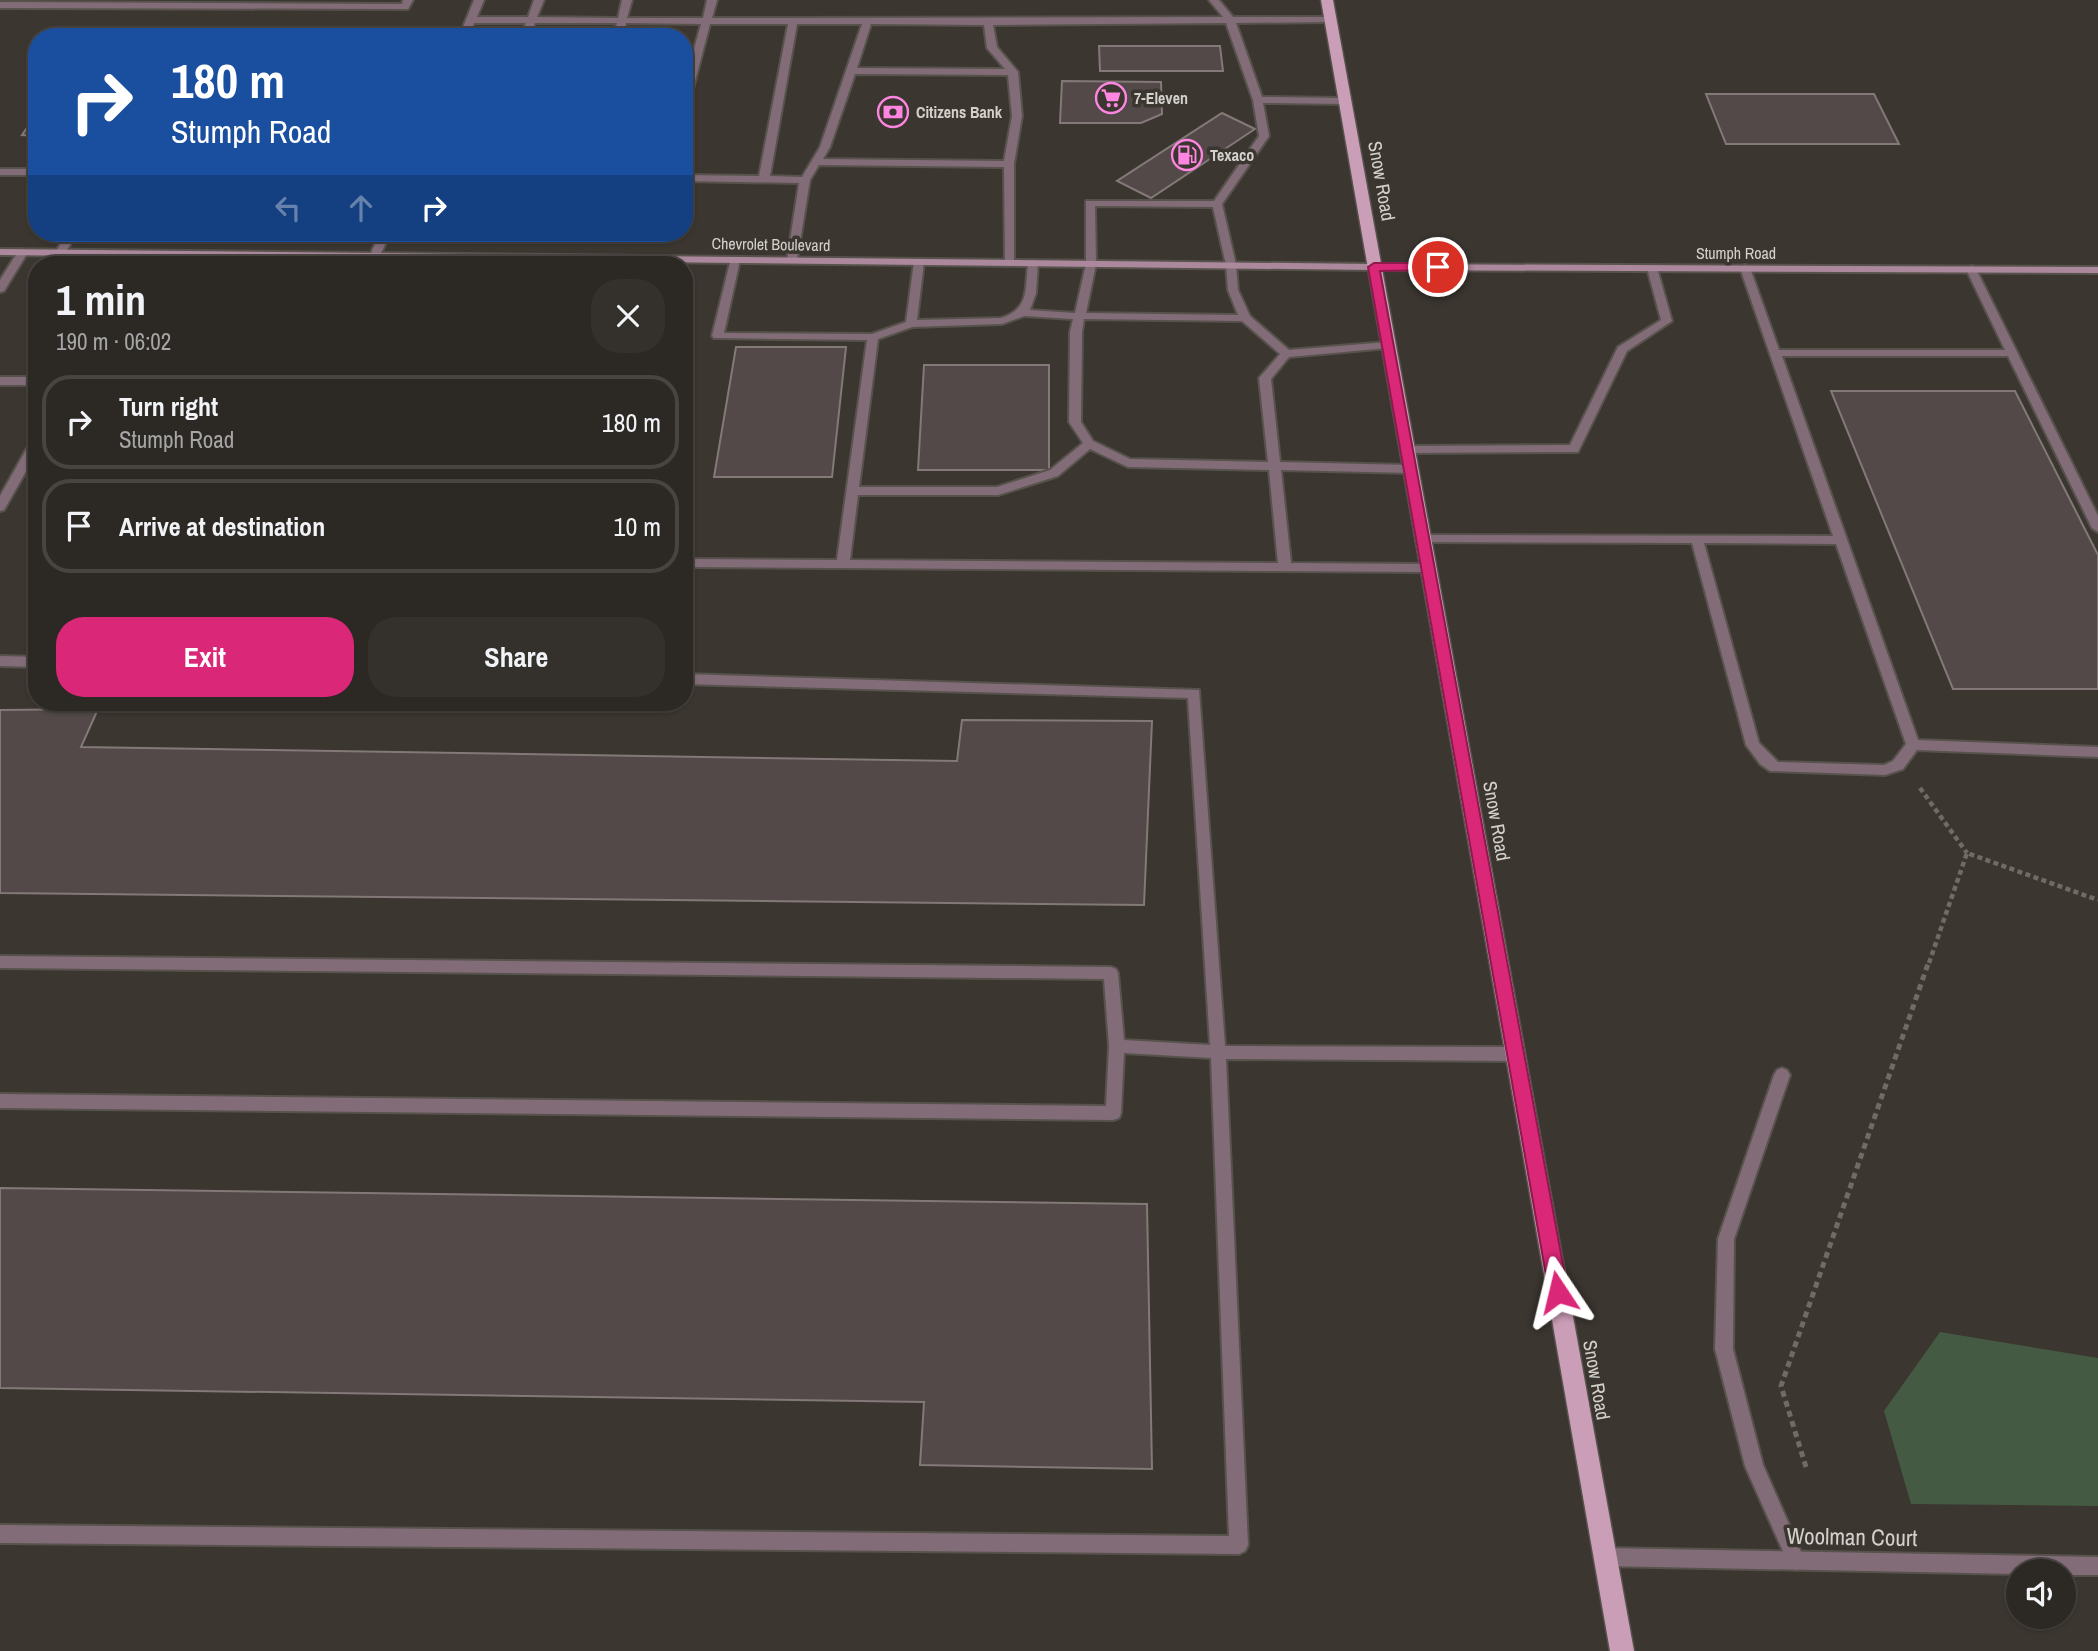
<!DOCTYPE html>
<html lang="en">
<head>
<meta charset="utf-8">
<style>
	:root { --surface:#2c2824; --page:#34302c; --text:#f1f3f6; --muted:#a6a6a6; --line:#484441; --accent:#db2777 }
	body { margin:0; font-family:"Archivo Narrow",sans-serif; background:var(--page); color:var(--text); height:100vh; display:flex; flex-direction:column; font-size:26px; white-space:nowrap }
	* { box-sizing:border-box; margin:0 }
	p { font-size:23px; color:var(--muted) }
	.icon { flex:none; width:38px; height:38px; fill:none; stroke:currentColor; stroke-width:2; stroke-linecap:round; stroke-linejoin:round }
	.map { position:relative; flex:1; overflow:hidden }
	.sheet { position:absolute; left:28px; top:256px; width:665px; height:455px; display:flex; flex-direction:column; background:var(--surface); border-radius:28px; box-shadow:0 2px 5px #0004,0 0 0 2px var(--line) }
	.sheet>* { flex:none }
	.banner { position:absolute; left:28px; top:28px; width:665px; height:214px; border-radius:28px; box-shadow:0 2px 5px #0004,0 0 0 2px var(--line); background:#1a4fa0; color:#fff; overflow:hidden }
	.fabs { position:absolute; left:2006px; top:1559px; display:grid; gap:14px }
	.fabs a { display:grid; place-items:center; width:70px; height:70px; border-radius:50%; background:var(--surface); box-shadow:0 2px 5px #0004,0 0 0 2px var(--line); font-size:35px }
	.pin { position:absolute; display:grid; place-items:center; width:60px; height:60px; color:#fff; margin:-30px; border:4px solid #fff; border-radius:50%; box-shadow:0 2px 7px #0007 }
	.me { position:absolute; width:77px; margin:-38px; rotate:350deg; stroke-linejoin:round; filter:drop-shadow(0 0 5px #0008) }
	.turn { display:flex; align-items:center; gap:24px; height:147px; padding:0 28px; font-size:32px }
	.turn .icon { width:91px; height:91px; stroke-width:2.5 }
	.turn b { display:block; font-size:49px; line-height:60px }
	.lanes { display:flex; align-items:center; height:66px; padding:0 28px; background:#0003; justify-content:center; gap:35px; direction:ltr }
	.lanes .off { opacity:.35 }
	.round { display:grid; place-items:center; flex:none; width:74px; height:74px; border-radius:28px; background:var(--page) }
	.overview { display:flex; align-items:center; justify-content:space-between; height:119px; padding:0 28px }
	h1 { font-size:42px; font-weight:700; line-height:52px }
	.primary-button { display:flex; gap:14px; margin-top:auto; padding:14px 28px }
	.primary-button a { flex:1; height:80px; border-radius:28px; background:var(--accent); color:#fff; font-size:28px; font-weight:700; line-height:80px; text-align:center }
	.primary-button a+a { background:var(--page); color:var(--text) }
	ul { padding:0; list-style:none }
	li { display:flex; align-items:center; gap:21px; height:94px; margin:0 14px 10px; padding:0 14px; border:4px solid var(--line); border-radius:28px }
	li div { flex:1 }
	li b { display:block; font-size:26px }
	li em { font-style:normal }
	.map>svg:first-child { display:block }
</style>
</head>
<body>
<div class="map">
<svg width="2098" height="1651" viewBox="0 0 2098 1651">
	<rect width="100%" height="100%" fill="#3b3630"/>
	<path fill="#455a42" d="M 1940,1332 L 2098,1358 L 2098,1506 L 1911,1504 L 1884,1411 Z"/>
	<path fill="#524948" stroke="#837978" stroke-width="2" d="M 1099,46 L 1220,46 L 1223,71 L 1100,71 Z
		M 1062,81 L 1161,82 L 1162,114 L 1141,123 L 1060,123 Z
		M 1706,94 L 1874,94 L 1899,144 L 1726,144 Z
		M 37,113 L 37,136 L 22,135 Z
		M 1222,113 L 1255,129 L 1151,198 L 1117,181 Z
		M 736,347 L 846,347 L 832,477 L 714,477 Z
		M 924,365 L 1049,365 L 1049,470 L 918,470 Z
		M 1831,391 L 2015,391 L 2098,555 L 2098,689 L 1953,689 Z
		M 98,709 L 81,747 L 957,761 L 962,720 L 1152,721 L 1144,905 L 0,893 L 0,710 Z
		M 0,1188 L 1147,1204 L 1152,1469 L 920,1465 L 924,1402 L 0,1388 Z"/>
	<g fill="none" stroke-linecap="round" stroke-linejoin="round">
		<g stroke="#57524c" stroke-width="4">
			<path id="service" d="M 403,0 L 413,0 L 408,9 L 0,8 L 0,2 L 402,4 Z
				M 474,0 L 484,0 L 477,17 L 528,17 L 534,0 L 544,0 L 537,17 L 618,18 L 622,0 L 632,0 L 627,18 L 703,18 L 707,0 L 717,0 L 712,18 L 1223,17 L 1209,0 L 1219,0 L 1233,17 L 1333,17 L 1335,19 L 1330,22 L 1236,23 L 1262,97 L 1344,98 L 1349,101 L 1344,104 L 1263,103 L 1269,136 L 1222,204 L 1236,265 L 1238,290 L 1250,316 L 1289,350 L 1388,342 L 1394,345 L 1388,348 L 1289,357 L 1271,379 L 1280,462 L 1410,465 L 1416,469 L 1410,473 L 1281,470 L 1291,563 L 1428,564 L 1434,568 L 1428,572 L 684,567 L 684,559 L 837,560 L 867,340 L 714,338 L 712,336 L 731,258 L 739,258 L 740,260 L 724,333 L 872,334 L 906,322 L 914,262 L 919,259 L 924,262 L 917,320 L 1001,318 C 1030,309 1025,288 1028,263 L 1033,260 L 1038,263 L 1036,293 L 1030,310 L 1075,313 L 1086,264 L 1086,201 L 1214,201 L 1259,136 L 1253,100 L 1226,23 L 993,25 L 997,47 L 1018,72 L 1022,116 L 1014,164 L 1014,265 L 1006,265 L 1005,263 L 1004,167 L 819,165 L 810,180 L 797,260 L 792,263 L 787,260 L 799,183 L 684,181 L 684,175 L 759,176 L 788,24 L 710,24 L 689,104 L 684,107 L 684,85 L 701,24 L 626,23 L 623,37 L 613,37 L 617,23 L 535,23 L 530,37 L 520,37 L 526,23 L 474,23 L 469,37 L 459,37 ZM 797,24 L 862,24 L 820,147 L 802,177 L 770,176 ZM 871,24 L 984,25 L 987,48 L 1005,69 L 857,68 ZM 855,74 L 1008,75 L 1012,116 L 1004,161 L 823,159 L 830,147 ZM 1095,206 L 1213,207 L 1226,265 L 1228,290 L 1238,315 L 1086,313 L 1096,264 ZM 1024,316 L 1073,319 L 1070,332 L 1069,422 L 1083,443 L 1050,470 L 997,487 L 859,487 L 878,339 L 912,327 L 1002,324 ZM 1084,319 L 1242,321 L 1280,354 L 1259,378 L 1268,462 L 1130,459 L 1093,441 L 1081,422 L 1082,332 ZM 1090,449 L 1128,467 L 1269,470 L 1278,563 L 850,560 L 858,495 L 998,495 L 1058,476 Z
				M 0,169 L 37,169 L 37,175 L 0,175 Z
				M 67,233 L 77,233 L 64,255 L 56,255 L 55,253 Z
				M 380,233 L 390,233 L 379,258 L 371,258 L 368,264 L 358,264 L 362,254 L 370,255 Z
				M 23,249 L 28,252 L 4,291 L 0,292 L 0,280 L 19,250 Z
				M 1652,265 L 1657,268 L 1672,321 L 1627,351 L 1578,452 L 1403,453 L 1401,450 L 1407,446 L 1570,445 L 1618,347 L 1661,320 L 1647,268 Z
				M 1745,265 L 1750,268 L 1779,350 L 2005,350 L 1966,269 L 1971,266 L 1975,267 L 2098,516 L 2098,532 L 2092,528 L 2008,356 L 1782,356 L 1918,740 L 2098,747 L 2098,757 L 1917,750 L 1903,769 L 1885,775 L 1770,771 L 1760,764 L 1746,745 L 1692,543 L 1418,542 L 1416,539 L 1418,536 L 1422,535 L 1833,536 L 1740,268 ZM 1704,543 L 1836,544 L 1906,744 L 1893,761 L 1884,765 L 1778,762 L 1759,743 Z
				M 0,377 L 37,377 L 37,385 L 0,385 Z
				M 37,437 L 37,452 L 4,510 L 0,511 L 0,496 L 31,441 Z
				M 0,656 L 37,657 L 37,667 L 0,666 Z
				M 684,674 L 1199,690 L 1225,1046 L 1516,1047 L 1521,1049 L 1524,1054 L 1521,1059 L 1516,1061 L 1226,1059 L 1248,1545 L 1245,1551 L 1239,1554 L 0,1543 L 0,1525 L 1229,1536 L 1211,1058 L 1124,1053 L 1121,1113 L 1119,1118 L 1113,1120 L 0,1108 L 0,1094 L 1106,1106 L 1109,1046 L 1104,979 L 0,968 L 0,956 L 1111,967 L 1116,969 L 1118,973 L 1124,1040 L 1210,1045 L 1188,698 L 684,684 Z
				M 1782,1068 L 1787,1070 L 1790,1075 L 1734,1239 L 1733,1349 L 1763,1465 L 1805,1561 L 1802,1567 L 1796,1570 L 1790,1567 L 1745,1466 L 1715,1349 L 1718,1239 L 1774,1075 L 1777,1070 Z"/>
		</g>
		<g stroke="#57524c" stroke-width="4">
			<path id="minor" d="M 1606,1548 L 2098,1557 L 2098,1575 L 2063,1575 L 2063,1572 L 2018,1572 L 2018,1574 L 1606,1566 L 1600,1563 L 1597,1557 L 1600,1551 Z"/>
		</g>
		<g stroke="#57524c" stroke-width="4">
			<path id="secondary" d="M 0,249 L 1374,264 L 2098,267 L 2098,273 L 1374,270 L 0,255 Z"/>
		</g>
		<g stroke="#57524c" stroke-width="3">
			<path id="primary" d="M 1321,0 L 1333,0 L 1634,1651 L 1610,1651 Z"/>
		</g>
		<path stroke="#706b66" stroke-width="4.5" stroke-dasharray="5 3.5" stroke-linecap="butt" d="M 1920,788 L 1967,853
			M 1929,963 L 1967,853 L 2098,900"/>
		<path stroke="#706b66" stroke-width="5" stroke-dasharray="6 4.5" stroke-linecap="butt" d="M 1806,1467 L 1781,1386 L 1929,961"/>
		<use href="#service" fill="#826c78" fill-rule="evenodd"/>
		<use href="#minor" fill="#826c78" fill-rule="evenodd"/>
		<use href="#secondary" fill="#ab889c" fill-rule="evenodd"/>
		<use href="#primary" fill="#cb9eb7" fill-rule="evenodd"/>
	</g>
	<path fill="#db2777" stroke="#8e194d" stroke-width="2" d="M 1438,263 L 1444,267 L 1442,270 L 1380,271 L 1568,1292 L 1565,1299 L 1558,1301 L 1552,1299 L 1549,1292 L 1368,267 L 1374,263 Z"/>
	<defs>
		<g id="supermarket-ring" transform="scale(1.575)"><circle r="9.5" fill="#3b3630" stroke="#fe85e0" stroke-width="1.5"/><path d="M-6-5.5h2.5l.6 2H6L4.5 2H-2.5L-4.4-4H-6ZM-1.5 3.2a1.3 1.3 0 1 0 .1 0ZM3 3.2a1.3 1.3 0 1 0 .1 0Z" fill="#fe85e0"/></g>
		<g id="bank-ring" transform="scale(1.575)"><circle r="9.5" fill="#3b3630" stroke="#fe85e0" stroke-width="1.5"/><path d="M-6-4H6V4H-6ZM0-2.3a2.3 2.3 0 1 0 0 4.6a2.3 2.3 0 1 0 0-4.6Z" fill="#fe85e0"/></g>
		<g id="fuel-ring" transform="scale(1.575)"><circle r="9.5" fill="#3b3630" stroke="#fe85e0" stroke-width="1.5"/><path d="M-5.5-6h7V0h2V4h1.3V-2.5L3-4.5l.8-.8L6-3V5H2.5V1h-1V6h-7ZM-4.2-4.7v3.2H.2V-4.7Z" fill="#fe85e0"/></g>
	</defs>
	<g fill-rule="evenodd">
		<use href="#supermarket-ring" x="1111" y="98"/>
		<use href="#bank-ring" x="893" y="112"/>
		<use href="#fuel-ring" x="1187" y="155"/>
	</g>
	<g text-anchor="middle" stroke-width="7" stroke-linejoin="round" paint-order="stroke">
		<g font-size="16" font-weight="bold" fill="#d4d1cd" stroke="#3b3630" text-anchor="start">
			<text x="1134" y="104">7-Eleven</text>
			<text x="916" y="118">Citizens Bank</text>
			<text x="1210" y="161">Texaco</text>
		</g>
		<g font-size="16" fill="#d4d1cd" stroke="#3b3630">
			<text transform="translate(771 244) rotate(1)" y="6">Chevrolet Boulevard</text>
			<text x="1736" y="259">Stumph Road</text>
		</g>
		<g font-size="19" fill="#d4d1cd" stroke="#3b3630">
			<text transform="translate(1382 181) rotate(80)" y="7">Snow Road</text>
			<text transform="translate(1497 821) rotate(80)" y="7">Snow Road</text>
			<text transform="translate(1597 1380) rotate(80)" y="7">Snow Road</text>
		</g>
		<g font-size="23" fill="#d4d1cd" stroke="#3b3630">
			<text transform="translate(1852 1537) rotate(1)" y="8">Woolman Court</text>
		</g>
	</g>
</svg>
<div class="fabs">
<a><svg class="icon" aria-label="sound" viewBox="0 0 24 24"><path d="M4 9h4l5-4v14l-5-4H4zM17 9q2 3 0 6"/></svg></a>
</div>
<div class="pin" style="left:1438px;top:267px;background:#d93025"><svg class="icon" aria-label="arrive" viewBox="0 0 24 24"><path d="M6 21V4h12l-3 4 3 4H6"/></svg></div>
<svg class="me" style="left:1558px;top:1292px" viewBox="-20 -20 40 40"><path d="M0-17L14 15 0 8-14 15z" fill="#db2777" stroke="#fff" stroke-width="4"/></svg>
<div class="banner">
<div class="turn"><svg class="icon" aria-label="right" viewBox="0 0 24 24"><path d="M7 20v-9h11M14 6l5 5-5 5"/></svg><div><b>180 m</b>Stumph Road</div></div>
<div class="lanes"><svg class="icon off" aria-label="left" viewBox="0 0 24 24"><path d="M17 20v-9H6M10 6l-5 5 5 5"/></svg><svg class="icon off" aria-label="ahead" viewBox="0 0 24 24"><path d="M12 20V5M6 11l6-6 6 6"/></svg><svg class="icon" aria-label="right" viewBox="0 0 24 24"><path d="M7 20v-9h11M14 6l5 5-5 5"/></svg></div>
</div>
<section class="sheet">
<div class="overview"><div><h1>1 min</h1><p>190 m · 06:02</p></div><a class="round"><svg class="icon" aria-label="close" viewBox="0 0 24 24"><path d="M6 6l12 12M18 6L6 18"/></svg></a></div>
<ul>
<li><svg class="icon" aria-label="right" viewBox="0 0 24 24"><path d="M7 20v-9h11M14 6l5 5-5 5"/></svg><div><b>Turn right</b><p>Stumph Road</p></div><em>180 m</em></li>
<li><svg class="icon" aria-label="arrive" viewBox="0 0 24 24"><path d="M6 21V4h12l-3 4 3 4H6"/></svg><div><b>Arrive at destination</b></div><em>10 m</em></li>
</ul>
<div class="primary-button"><a>Exit</a><a>Share</a></div>
</section>
</div>
</body>
</html>
